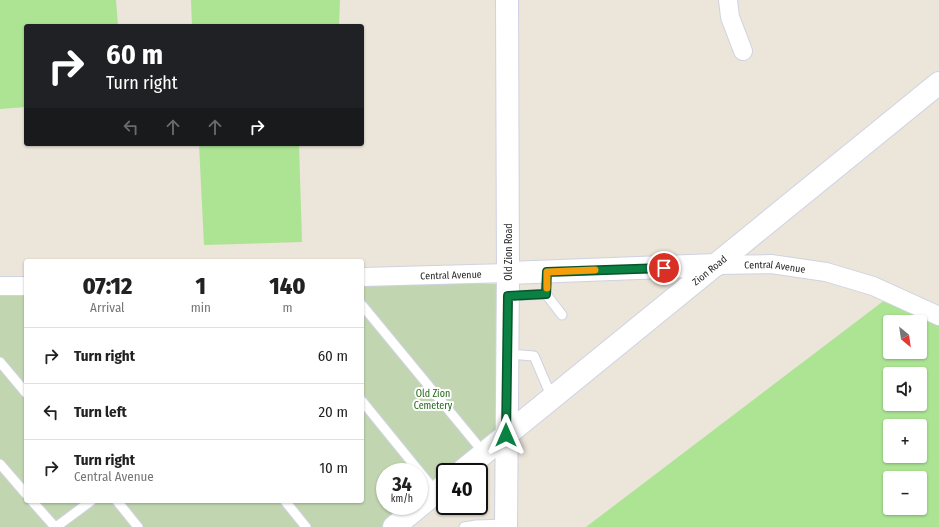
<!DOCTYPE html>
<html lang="en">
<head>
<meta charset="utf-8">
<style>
	:root { --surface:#fff; --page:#f6f6f6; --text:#222; --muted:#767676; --line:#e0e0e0 }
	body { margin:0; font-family:"Fira Sans Condensed",sans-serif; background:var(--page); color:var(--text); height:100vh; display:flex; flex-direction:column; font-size:15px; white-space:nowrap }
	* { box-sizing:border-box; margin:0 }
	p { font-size:13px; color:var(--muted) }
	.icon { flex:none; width:22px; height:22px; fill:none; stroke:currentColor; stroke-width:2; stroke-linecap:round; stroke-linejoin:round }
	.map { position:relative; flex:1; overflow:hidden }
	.drawer { position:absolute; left:24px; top:259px; width:340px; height:244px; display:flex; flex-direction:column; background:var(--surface); border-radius:4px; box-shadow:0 1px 3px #0004 }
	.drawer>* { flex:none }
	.hud { position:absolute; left:24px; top:24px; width:340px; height:122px; border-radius:4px; box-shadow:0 1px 3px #0004; background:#202124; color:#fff; overflow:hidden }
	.needle { width:26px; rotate:151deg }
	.tools { position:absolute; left:883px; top:315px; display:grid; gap:8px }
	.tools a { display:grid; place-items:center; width:44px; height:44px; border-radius:4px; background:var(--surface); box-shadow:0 1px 3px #0004; font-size:20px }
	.speed { position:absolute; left:376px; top:463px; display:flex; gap:8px; font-size:20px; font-weight:700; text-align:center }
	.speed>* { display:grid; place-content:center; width:52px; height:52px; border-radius:50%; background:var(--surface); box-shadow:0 1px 3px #0004; line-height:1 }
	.speed small { font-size:10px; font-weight:400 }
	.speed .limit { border:2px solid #111; border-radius:6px; background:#fff; color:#111 }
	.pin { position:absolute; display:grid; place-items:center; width:34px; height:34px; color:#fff; margin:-17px; border:2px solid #fff; border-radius:50%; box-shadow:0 1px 4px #0007 }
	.me { position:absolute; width:44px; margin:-22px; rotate:0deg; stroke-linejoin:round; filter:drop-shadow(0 0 3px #0008) }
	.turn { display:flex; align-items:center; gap:14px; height:84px; padding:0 16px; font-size:18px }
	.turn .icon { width:52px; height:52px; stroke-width:2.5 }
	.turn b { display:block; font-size:28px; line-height:34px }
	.lanes { display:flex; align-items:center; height:38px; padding:0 16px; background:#0003; justify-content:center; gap:20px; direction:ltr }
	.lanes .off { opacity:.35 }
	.eta { display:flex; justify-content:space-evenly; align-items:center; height:68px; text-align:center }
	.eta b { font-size:24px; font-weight:800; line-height:28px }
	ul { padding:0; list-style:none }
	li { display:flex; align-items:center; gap:12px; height:56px; padding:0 16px; border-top:1px solid var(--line) }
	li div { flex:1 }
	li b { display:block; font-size:15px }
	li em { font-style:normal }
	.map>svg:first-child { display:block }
</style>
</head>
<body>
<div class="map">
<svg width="939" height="527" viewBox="0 0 939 527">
	<rect width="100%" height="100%" fill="#ebe5da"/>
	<path fill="#ace494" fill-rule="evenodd" d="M 0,0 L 116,0 L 118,26 L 26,26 L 26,107 L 0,109 Z
		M 191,0 L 340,0 L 339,26 L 192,26 Z
		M 199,144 L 299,144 L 302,242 L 204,245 Z
		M 894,293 L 939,314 L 939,527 L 586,527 ZM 890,322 L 920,322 L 920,352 L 890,352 ZM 890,374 L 920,374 L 920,404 L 890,404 ZM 890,426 L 920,426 L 920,456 L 890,456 ZM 890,478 L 920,478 L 920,508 L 890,508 Z"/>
	<path fill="#c1d6b0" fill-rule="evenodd" d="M 362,278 L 496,284 L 506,435 L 461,472 L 445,472 L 445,485 L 394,527 L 0,527 L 0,286 L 26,286 L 26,501 L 362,501 ZM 385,472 L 419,472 L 419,506 L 385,506 Z"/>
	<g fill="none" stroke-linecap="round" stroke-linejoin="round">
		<g stroke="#cfd2e2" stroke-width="11">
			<path id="lane" d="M 546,294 L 562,315
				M 508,296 L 546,294 L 547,272
				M 362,305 L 484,453
				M 507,354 L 534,356 L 552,398
				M 0,362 L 26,393
				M 362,401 L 436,492
				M 0,464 L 26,494
				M 32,501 L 55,527
				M 117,501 L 138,527
				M 285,501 L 306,527
				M 56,527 L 91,501
				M 464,527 L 476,525 L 506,524"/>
		</g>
		<g stroke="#cfd2e2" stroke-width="20">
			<g id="street">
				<path d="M 728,0 L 730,17 L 743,51"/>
				<path id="s1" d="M 716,265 L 771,264 L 826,272 L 873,286 L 939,316"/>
				<path id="s2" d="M 362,277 L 508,273"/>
				<path d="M 0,286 L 26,286"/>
			</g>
		</g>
		<g stroke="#cfd2e2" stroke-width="24">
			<g id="secondary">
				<path d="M 508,273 L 716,265"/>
				<path id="s3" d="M 461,472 L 939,83"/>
				<path d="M 394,527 L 445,485"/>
				<path d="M 506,527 L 508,273 L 507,0"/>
			</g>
		</g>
		<use href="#lane" stroke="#fff" stroke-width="9"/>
		<use href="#street" stroke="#fff" stroke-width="18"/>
		<use href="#secondary" stroke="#fff" stroke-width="22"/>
	</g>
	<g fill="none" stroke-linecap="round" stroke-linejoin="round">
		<g stroke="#07532c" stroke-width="10">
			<path id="route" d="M 506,435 L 508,296 L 546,294 L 547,272 L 664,268"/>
		</g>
		<use href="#route" stroke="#0b8043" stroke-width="7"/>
		<path stroke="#f59e0b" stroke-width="7" d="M 547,288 L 547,272 L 595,270"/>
	</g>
	<g text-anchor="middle" stroke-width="4" stroke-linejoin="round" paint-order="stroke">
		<g font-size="10" fill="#292929" stroke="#fff">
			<text transform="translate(508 252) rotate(-90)" y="4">Old Zion Road</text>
			<text dy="4" stroke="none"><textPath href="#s1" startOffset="59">Central Avenue</textPath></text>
			<text dy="4" stroke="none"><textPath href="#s3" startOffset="320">Zion Road</textPath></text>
			<text dy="4" stroke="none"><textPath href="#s2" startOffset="89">Central Avenue</textPath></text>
		</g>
		<g font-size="10" fill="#246618" stroke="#fff">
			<text x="433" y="397">Old Zion<tspan x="433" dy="12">Cemetery</tspan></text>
		</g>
	</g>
</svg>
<div class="tools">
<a><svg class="needle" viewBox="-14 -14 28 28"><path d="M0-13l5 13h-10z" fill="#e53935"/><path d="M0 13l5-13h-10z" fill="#767676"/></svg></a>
<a><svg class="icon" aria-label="sound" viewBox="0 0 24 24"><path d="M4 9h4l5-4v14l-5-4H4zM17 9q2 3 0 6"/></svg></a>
<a>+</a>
<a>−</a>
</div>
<div class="speed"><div>34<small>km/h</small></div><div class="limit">40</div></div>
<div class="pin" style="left:664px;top:268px;background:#d93025"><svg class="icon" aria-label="arrive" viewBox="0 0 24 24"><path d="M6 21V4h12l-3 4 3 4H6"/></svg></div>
<svg class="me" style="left:506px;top:435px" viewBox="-20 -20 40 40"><path d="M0-17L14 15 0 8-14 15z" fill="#0b8043" stroke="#fff" stroke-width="4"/></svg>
<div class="hud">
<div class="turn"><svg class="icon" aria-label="right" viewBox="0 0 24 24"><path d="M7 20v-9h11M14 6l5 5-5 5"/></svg><div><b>60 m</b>Turn right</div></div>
<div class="lanes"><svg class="icon off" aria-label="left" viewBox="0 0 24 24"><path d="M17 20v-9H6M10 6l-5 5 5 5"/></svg><svg class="icon off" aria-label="ahead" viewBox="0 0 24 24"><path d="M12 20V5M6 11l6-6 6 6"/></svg><svg class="icon off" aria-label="ahead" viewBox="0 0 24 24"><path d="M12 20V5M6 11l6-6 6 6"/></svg><svg class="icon" aria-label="right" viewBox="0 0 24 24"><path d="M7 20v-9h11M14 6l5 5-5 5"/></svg></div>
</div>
<section class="drawer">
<div class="eta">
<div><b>07:12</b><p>Arrival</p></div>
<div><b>1</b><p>min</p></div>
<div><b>140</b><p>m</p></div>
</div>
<ul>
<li><svg class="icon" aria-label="right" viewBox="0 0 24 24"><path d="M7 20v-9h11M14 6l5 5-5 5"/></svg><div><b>Turn right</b></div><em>60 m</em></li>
<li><svg class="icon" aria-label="left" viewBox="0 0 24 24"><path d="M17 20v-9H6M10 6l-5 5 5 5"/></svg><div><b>Turn left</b></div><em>20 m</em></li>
<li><svg class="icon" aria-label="right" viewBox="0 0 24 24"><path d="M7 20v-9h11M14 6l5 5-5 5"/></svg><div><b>Turn right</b><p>Central Avenue</p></div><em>10 m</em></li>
</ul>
</section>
</div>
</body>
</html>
